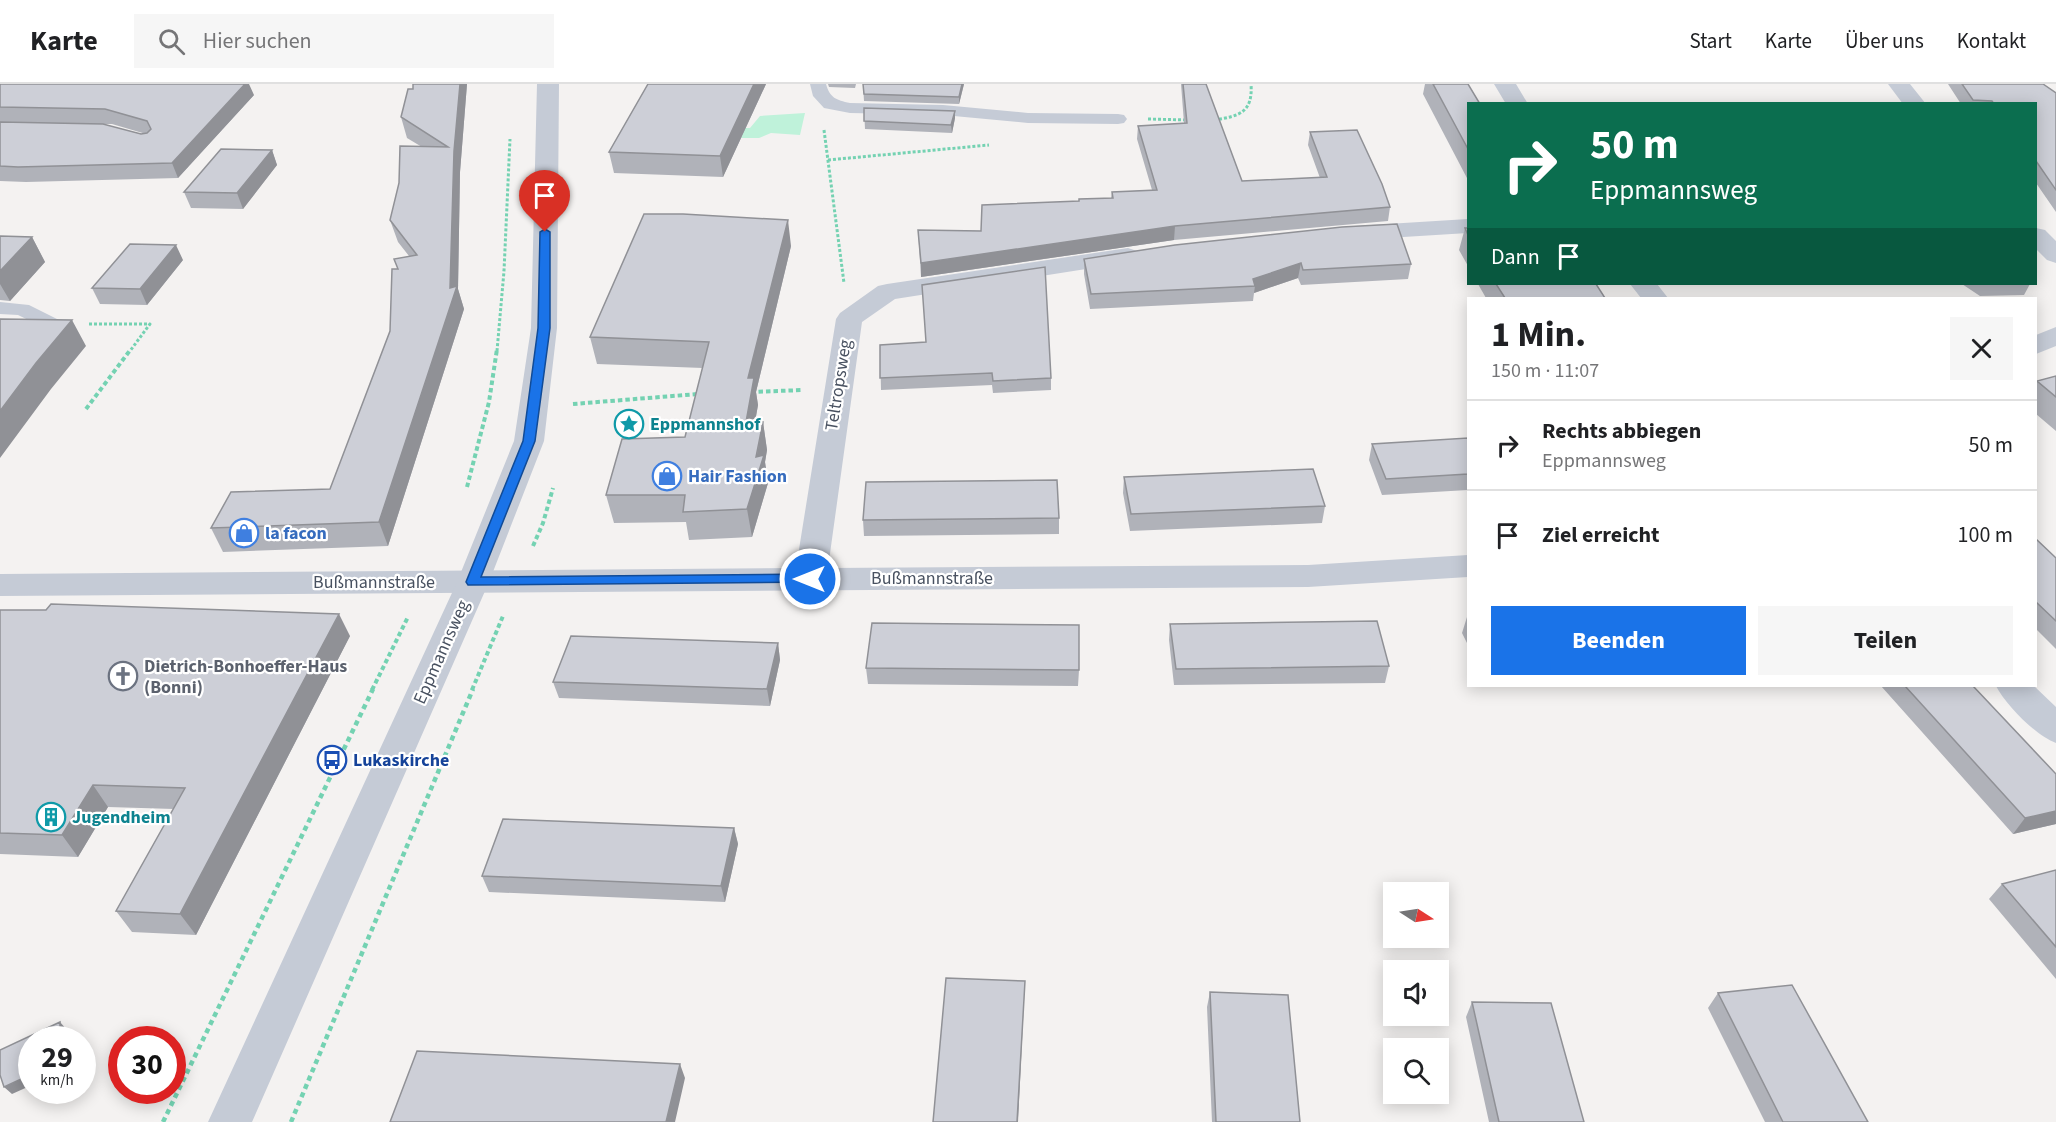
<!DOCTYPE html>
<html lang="de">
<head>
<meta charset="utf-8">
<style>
	:root { --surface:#fff; --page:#f6f6f6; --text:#202124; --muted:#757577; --line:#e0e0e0; --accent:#1a73e8 }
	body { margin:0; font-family:"Source Sans 3",sans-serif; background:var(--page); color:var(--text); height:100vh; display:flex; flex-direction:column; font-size:22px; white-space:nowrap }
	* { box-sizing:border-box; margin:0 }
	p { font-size:20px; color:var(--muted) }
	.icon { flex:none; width:33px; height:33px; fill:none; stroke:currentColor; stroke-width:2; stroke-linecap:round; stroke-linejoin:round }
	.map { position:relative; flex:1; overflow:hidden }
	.drawer { position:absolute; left:1467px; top:213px; width:570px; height:390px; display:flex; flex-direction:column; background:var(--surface); border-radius:0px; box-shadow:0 3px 15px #0003 }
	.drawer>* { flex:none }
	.hud { position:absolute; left:1467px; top:18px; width:570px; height:183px; border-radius:0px; box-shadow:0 3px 15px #0003; background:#0b6e4f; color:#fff; overflow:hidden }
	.needle { width:39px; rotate:102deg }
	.buttons { position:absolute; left:1383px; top:798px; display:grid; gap:12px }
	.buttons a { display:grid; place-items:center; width:66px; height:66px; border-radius:0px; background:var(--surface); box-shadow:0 3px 15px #0003; font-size:30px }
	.speed { position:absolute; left:18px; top:942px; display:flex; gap:12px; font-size:30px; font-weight:700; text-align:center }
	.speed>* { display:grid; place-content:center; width:78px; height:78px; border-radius:50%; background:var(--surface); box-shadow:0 3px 15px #0003; line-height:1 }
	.speed small { font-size:15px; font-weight:400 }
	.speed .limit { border:9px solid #d22; background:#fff; color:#111 }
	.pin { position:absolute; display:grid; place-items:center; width:51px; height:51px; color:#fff; margin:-62px -26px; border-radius:50% 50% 50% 0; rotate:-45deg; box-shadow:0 0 6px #0007 }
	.pin .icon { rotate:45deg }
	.me { position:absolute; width:66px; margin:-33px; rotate:270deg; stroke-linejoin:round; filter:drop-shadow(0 0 4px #0008) }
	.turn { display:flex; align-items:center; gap:21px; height:126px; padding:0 24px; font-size:27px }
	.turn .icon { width:78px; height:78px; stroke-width:2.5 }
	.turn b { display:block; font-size:42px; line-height:51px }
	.then { display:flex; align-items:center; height:57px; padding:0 24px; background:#0003; gap:12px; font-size:22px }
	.round { display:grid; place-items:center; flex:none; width:63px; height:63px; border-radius:0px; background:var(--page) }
	.head { display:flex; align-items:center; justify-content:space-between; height:102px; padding:0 24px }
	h1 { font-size:36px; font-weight:700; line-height:45px }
	.action { display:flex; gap:12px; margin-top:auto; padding:12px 24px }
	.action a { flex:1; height:69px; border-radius:0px; background:var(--accent); color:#fff; font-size:24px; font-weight:700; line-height:69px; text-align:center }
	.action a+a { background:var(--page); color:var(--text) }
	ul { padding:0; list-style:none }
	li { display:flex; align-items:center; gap:18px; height:90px; padding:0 24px; border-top:2px solid var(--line) }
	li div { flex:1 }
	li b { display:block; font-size:22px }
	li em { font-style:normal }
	header { display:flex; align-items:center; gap:36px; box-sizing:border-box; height:84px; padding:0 30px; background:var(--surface); border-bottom:2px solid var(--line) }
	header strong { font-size:28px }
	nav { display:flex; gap:33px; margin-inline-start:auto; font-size:21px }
	.search { width:420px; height:54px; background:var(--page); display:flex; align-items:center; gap:15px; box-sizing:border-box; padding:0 21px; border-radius:0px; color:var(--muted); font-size:22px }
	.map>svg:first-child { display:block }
</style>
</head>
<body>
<header>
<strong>Karte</strong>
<div class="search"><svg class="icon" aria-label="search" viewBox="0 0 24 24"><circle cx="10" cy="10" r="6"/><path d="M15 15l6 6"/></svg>Hier suchen</div>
<nav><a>Start</a><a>Karte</a><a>Über uns</a><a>Kontakt</a></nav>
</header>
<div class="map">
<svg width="2056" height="1038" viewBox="0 0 2056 1038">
	<rect width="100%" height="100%" fill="#f4f2f1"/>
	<path fill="#bff2da" d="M 805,29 L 800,51 L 771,49 L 759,54 L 737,54 L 745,44 L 750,44 L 760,32 Z"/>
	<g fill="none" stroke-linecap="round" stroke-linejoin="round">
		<path stroke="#74d2b2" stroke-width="3" stroke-dasharray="3 2" stroke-linecap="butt" d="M 1148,35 L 1188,36
			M 1214,36 C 1239,32 1253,29 1251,0
			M 824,46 L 844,199
			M 828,76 L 989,61
			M 89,240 L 150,240 L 130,267
			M 497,267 L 504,187 L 510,55"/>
		<path stroke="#74d2b2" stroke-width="4" stroke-dasharray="4.5 3" stroke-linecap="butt" d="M 751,308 L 803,306
			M 573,320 L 698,310
			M 86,325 L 131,265
			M 467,403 L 489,318 L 497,265
			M 533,462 L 543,439 L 553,404
			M 372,606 L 408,533
			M 472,606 L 503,532"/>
		<path stroke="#74d2b2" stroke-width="4.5" stroke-dasharray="5 4" stroke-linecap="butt" d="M 163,1038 L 373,605
			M 291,1038 L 473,605"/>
		<path fill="#c5cbd6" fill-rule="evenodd" d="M 810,0 L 826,0 C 830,14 836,16 850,19 L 943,21 L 1028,29 L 1118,30 L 1124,31 L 1127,35 L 1124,39 L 1118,40 L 1028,39 L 943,31 L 850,29 L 824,24 L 813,12 Z
			M 0,218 L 29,221 L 63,238 L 66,242 L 63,246 L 56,248 L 49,246 L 18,231 L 0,230 Z"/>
		<path fill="#c5cbd6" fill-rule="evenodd" d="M 1494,0 L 1516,0 L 1528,20 L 1506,20 Z
			M 1888,0 L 1910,0 L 1926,20 L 1903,20 Z
			M 1468,135 L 1468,149 L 1355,156 L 1346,154 L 1343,149 L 1346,144 L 1355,142 Z
			M 2036,144 L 2045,146 L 2056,157 L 2056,179 L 2047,176 L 2036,165 Z
			M 1128,164 L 1137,167 L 1141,172 L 1137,177 L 895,215 L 862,238 L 828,484 L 1308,481 L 1468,471 L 1468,493 L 1308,503 L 0,512 L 0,490 L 796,484 L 836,235 L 840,229 L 878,202 L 887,200 Z
			M 1630,200 L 1657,200 L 1668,214 L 1641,214 Z
			M 2056,243 L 2056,262 L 2036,270 L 2036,251 Z
			M 1996,602 L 2034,602 L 2056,623 L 2056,659 C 2036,652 2006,621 1996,602 Z"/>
		<path fill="#c5cbd6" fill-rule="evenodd" d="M 537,0 L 559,0 L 557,244 L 544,357 L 489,498 L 252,1038 L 208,1038 L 457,498 L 514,357 L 531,244 Z"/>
	</g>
	<path fill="#b0b2b9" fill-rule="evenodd" d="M 0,0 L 254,11 L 178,94 L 26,98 L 0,97 ZM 103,40 L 112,40 L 146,50 L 141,50 Z
		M 467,0 L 460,88 L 458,205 L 464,225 L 388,462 L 223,468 L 211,444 L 330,405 L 390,247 L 398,185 L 409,172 L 398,158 L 390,136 L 422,63 L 407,54 L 401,33 L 413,5 Z
		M 648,0 L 766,0 L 723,93 L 614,89 L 609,68 Z
		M 828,0 L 856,0 L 855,4 L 829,3 Z
		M 863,0 L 964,0 L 959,20 L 864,17 Z
		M 1181,0 L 1206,0 L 1242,97 L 1320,94 L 1308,61 L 1310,48 L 1390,123 L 1388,137 L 1174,156 L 921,193 L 918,146 L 981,147 L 1079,117 L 1111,114 L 1112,108 L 1152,106 L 1137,55 L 1138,42 L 1184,39 Z
		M 1425,0 L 1468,0 L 1468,96 L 1423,10 Z
		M 1948,0 L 2043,0 L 2056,9 L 2056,128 L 2036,99 L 2036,20 L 1961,20 Z
		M 864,24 L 955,34 L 952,49 L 865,45 Z
		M 272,66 L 277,81 L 243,125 L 191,124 L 184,108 Z
		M 1465,144 L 1468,144 L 1468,182 L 1459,166 Z
		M 0,152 L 32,153 L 45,178 L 10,217 L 0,216 Z
		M 791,162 L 756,308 L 758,321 L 755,338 L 763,338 L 767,366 L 765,378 L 768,399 L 752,453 L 689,456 L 686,438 L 614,439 L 606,411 L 685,353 L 703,284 L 597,280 L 590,253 Z
		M 1084,175 L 1411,180 L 1408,195 L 1301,201 L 1298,194 L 1254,209 L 1253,217 L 1090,225 L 1084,190 Z
		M 183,176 L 147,221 L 100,220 L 92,204 Z
		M 1478,200 L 1596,200 L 1605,214 L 1486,214 Z
		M 1962,200 L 2030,200 L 2024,211 L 1980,212 Z
		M 880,261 L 1051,294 L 1051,306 L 993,309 L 992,301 L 881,306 Z
		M 2056,292 L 2056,347 L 2036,330 L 2036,299 L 2037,297 Z
		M 1468,354 L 1468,406 L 1382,411 L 1369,376 L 1372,360 Z
		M 1124,393 L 1325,422 L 1322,439 L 1130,447 L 1123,409 Z
		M 1059,434 L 1059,450 L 864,452 L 863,436 Z
		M 2036,455 L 2056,474 L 2056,565 L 2036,545 Z
		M 0,526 L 350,552 L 196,851 L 132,848 L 116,827 L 174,725 L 108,723 L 78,773 L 0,770 Z
		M 1468,532 L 1468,561 L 1462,549 L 1467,533 Z
		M 1170,540 L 1389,582 L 1385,599 L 1174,601 L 1169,556 Z
		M 778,559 L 780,576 L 770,622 L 559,614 L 553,598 Z
		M 866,584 L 1079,586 L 1078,602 L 868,600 Z
		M 1881,602 L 1973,602 L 2056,740 L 2013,750 Z
		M 734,744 L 738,760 L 725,818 L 489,808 L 482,792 Z
		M 2056,786 L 2056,895 L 1989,815 L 2002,800 Z
		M 1210,908 L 1300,1038 L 1212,1038 L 1207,923 Z
		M 1718,909 L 1868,1038 L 1765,1038 L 1708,924 Z
		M 1472,918 L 1584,1038 L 1489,1038 L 1466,933 Z"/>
	<path fill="#909196" d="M 245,0 L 249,0 L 254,11 L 178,94 L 172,79 Z
		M 460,0 L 467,0 L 460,88 L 458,205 L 464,225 L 388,462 L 379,438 L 454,67 Z
		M 754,0 L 766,0 L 723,93 L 720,72 Z
		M 962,0 L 964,0 L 959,20 L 959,13 Z
		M 955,27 L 955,34 L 952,49 L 951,41 Z
		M 272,66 L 277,81 L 243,125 L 237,109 Z
		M 788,136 L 791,162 L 756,308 L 758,321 L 750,366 L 746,338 L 748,294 Z
		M 1175,142 L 1174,156 L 921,193 L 921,179 Z
		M 32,153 L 45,178 L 10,217 L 0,200 L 0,187 Z
		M 176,161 L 183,176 L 147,221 L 140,205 Z
		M 1301,179 L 1298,194 L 1254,209 L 1255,202 L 1253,195 Z
		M 72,236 L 86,262 L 51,305 L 0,374 L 0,327 L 36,279 Z
		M 763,338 L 767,366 L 765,378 L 768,399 L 752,453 L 747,425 Z
		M 339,530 L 350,552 L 196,851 L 180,830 Z
		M 778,559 L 780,576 L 770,622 L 767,605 Z
		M 93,701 L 108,723 L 78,773 L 62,751 Z
		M 2056,727 L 2056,740 L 2013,750 L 2025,734 Z
		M 734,744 L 738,760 L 725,818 L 721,802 Z
		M 1025,897 L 1018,1038 L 1017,1038 Z
		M 60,938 L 67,946 L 67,956 L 60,956 Z
		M 680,980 L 685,994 L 675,1038 L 666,1038 Z
		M 32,990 L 32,1001 L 12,1010 L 4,1003 Z"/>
	<path fill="#cdcfd7" stroke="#909196" stroke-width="1.5" d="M 0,0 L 245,0 L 172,79 L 18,83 L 0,82 L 0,38 L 103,40 L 141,50 L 147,49 L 151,45 L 147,37 L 105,25 L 0,23 Z
		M 413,0 L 460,0 L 454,67 L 450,204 L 457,202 L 379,438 L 211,444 L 231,408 L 330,405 L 390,247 L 392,185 L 398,185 L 394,175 L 417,171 L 390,136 L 399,99 L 400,62 L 448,63 L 401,33 L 408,5 L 413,5 Z
		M 648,0 L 754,0 L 720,72 L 609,68 Z
		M 863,0 L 962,0 L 959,13 L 864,10 Z
		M 1183,0 L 1206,0 L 1242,97 L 1327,93 L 1310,48 L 1357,46 L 1382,100 L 1390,123 L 1175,142 L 921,179 L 918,146 L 981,147 L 982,121 L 1079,117 L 1079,115 L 1113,114 L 1112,108 L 1157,106 L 1138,42 L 1187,39 Z
		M 1433,0 L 1468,0 L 1480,20 L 1468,20 L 1468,65 Z
		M 1962,0 L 2043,0 L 2056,9 L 2056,106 L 2036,77 L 2036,20 L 1994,20 L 1992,17 L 1973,16 Z
		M 864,24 L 955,27 L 951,41 L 864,37 Z
		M 221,65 L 272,66 L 237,109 L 184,108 Z
		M 644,130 L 683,130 L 788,136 L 748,294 L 754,294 L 746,338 L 763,338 L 756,373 L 764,371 L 747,425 L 683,428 L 685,411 L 606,411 L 622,355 L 685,353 L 709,258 L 590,253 Z
		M 1397,140 L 1411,180 L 1303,186 L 1301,179 L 1253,195 L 1255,202 L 1091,210 L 1084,175 L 1175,161 L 1342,143 Z
		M 1465,144 L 1468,144 L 1468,151 Z
		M 0,152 L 32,153 L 0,187 Z
		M 130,160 L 176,161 L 140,205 L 92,204 Z
		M 1045,183 L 1051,294 L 993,297 L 992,289 L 880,294 L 880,261 L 926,258 L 922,201 Z
		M 1496,200 L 1596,200 L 1605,214 L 1505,214 Z
		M 0,235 L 72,236 L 36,279 L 0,327 Z
		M 2056,292 L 2056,313 L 2037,297 Z
		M 1468,354 L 1468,390 L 1386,395 L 1372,360 Z
		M 1313,385 L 1325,422 L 1131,430 L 1124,393 Z
		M 1057,396 L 1059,434 L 863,436 L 866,398 Z
		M 2036,455 L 2056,474 L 2056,537 L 2036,518 Z
		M 51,520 L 339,530 L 180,830 L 116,827 L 185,704 L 93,701 L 62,751 L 0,749 L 0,526 L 46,526 Z
		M 1377,537 L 1389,582 L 1176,585 L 1170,540 Z
		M 872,539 L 1079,541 L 1079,586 L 866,584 Z
		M 571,552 L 778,559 L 767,605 L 553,598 Z
		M 1905,602 L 1973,602 L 2056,690 L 2056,727 L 2025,734 Z
		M 503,735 L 734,744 L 721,802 L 482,792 Z
		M 2056,786 L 2056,863 L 2002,800 Z
		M 946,894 L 1025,897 L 1017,1038 L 933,1038 Z
		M 1792,901 L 1868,1038 L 1783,1038 L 1718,909 Z
		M 1210,908 L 1288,911 L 1300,1038 L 1216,1038 Z
		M 1472,918 L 1551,919 L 1584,1038 L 1499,1038 Z
		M 60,938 L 60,956 L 32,956 L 32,990 L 4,1003 L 0,991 L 0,966 Z
		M 417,967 L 680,980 L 666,1038 L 390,1038 Z"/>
	<path fill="#1a73e8" stroke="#114b97" stroke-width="1.5" d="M 545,145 L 550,148 L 550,244 L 535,357 L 481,493 L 810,490 L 817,495 L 815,498 L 468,501 L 466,498 L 523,357 L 538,244 L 540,148 Z"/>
	<defs>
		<g id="sight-ring" transform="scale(1.5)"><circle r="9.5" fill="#fff" stroke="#0f9aa8" stroke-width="1.5"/><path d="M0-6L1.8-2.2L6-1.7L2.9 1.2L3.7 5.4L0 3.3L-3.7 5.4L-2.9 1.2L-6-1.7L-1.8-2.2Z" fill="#0f9aa8"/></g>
		<g id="shop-ring" transform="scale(1.5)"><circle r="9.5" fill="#fff" stroke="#3f7fe0" stroke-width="1.5"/><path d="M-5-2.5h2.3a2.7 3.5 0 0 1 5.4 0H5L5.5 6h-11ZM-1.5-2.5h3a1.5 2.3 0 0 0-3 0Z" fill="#3f7fe0"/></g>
		<g id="church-ring" transform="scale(1.5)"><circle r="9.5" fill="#fff" stroke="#6b7280" stroke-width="1.5"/><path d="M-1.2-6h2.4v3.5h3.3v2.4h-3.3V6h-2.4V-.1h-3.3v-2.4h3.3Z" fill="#6b7280"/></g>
		<g id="bus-ring" transform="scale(1.5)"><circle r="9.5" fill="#fff" stroke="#1a4fb4" stroke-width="1.5"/><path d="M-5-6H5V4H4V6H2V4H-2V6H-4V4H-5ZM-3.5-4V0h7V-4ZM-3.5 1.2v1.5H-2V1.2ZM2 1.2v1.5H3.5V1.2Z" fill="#1a4fb4"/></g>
		<g id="building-ring" transform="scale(1.5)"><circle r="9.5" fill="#fff" stroke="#0f9aa8" stroke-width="1.5"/><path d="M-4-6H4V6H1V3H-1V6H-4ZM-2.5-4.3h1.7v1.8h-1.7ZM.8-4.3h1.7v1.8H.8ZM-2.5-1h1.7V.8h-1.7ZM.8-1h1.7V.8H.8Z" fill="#0f9aa8"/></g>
	</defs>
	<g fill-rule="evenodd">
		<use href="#sight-ring" x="629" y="340"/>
		<use href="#shop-ring" x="667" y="392"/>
		<use href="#shop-ring" x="244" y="449"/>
		<use href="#church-ring" x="123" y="592"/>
		<use href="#bus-ring" x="332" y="676"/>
		<use href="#building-ring" x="51" y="733"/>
	</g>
	<g text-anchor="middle" stroke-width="4.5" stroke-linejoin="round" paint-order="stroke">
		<g font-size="18" fill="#485160" stroke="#fff">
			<text transform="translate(838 301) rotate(-81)" y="6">Teltropsweg</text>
			<text x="932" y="500">Bußmannstraße</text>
			<text x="374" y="504">Bußmannstraße</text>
			<text transform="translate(441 568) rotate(-66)" y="6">Eppmannsweg</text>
		</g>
		<g font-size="18" font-weight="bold" fill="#0d838f" stroke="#fff" text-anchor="start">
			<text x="650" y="346">Eppmannshof</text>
			<text x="72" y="739">Jugendheim</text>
		</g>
		<g font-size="18" font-weight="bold" fill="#366cbe" stroke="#fff" text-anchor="start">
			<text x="688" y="398">Hair Fashion</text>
			<text x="265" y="455">la facon</text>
		</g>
		<g font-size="18" font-weight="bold" fill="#5b616d" stroke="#fff" text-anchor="start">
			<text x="144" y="588">Dietrich-Bonhoeffer-Haus<tspan x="144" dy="21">(Bonni)</tspan></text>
		</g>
		<g font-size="18" font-weight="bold" fill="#164399" stroke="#fff" text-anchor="start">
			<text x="353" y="682">Lukaskirche</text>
		</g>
	</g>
</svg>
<div class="buttons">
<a><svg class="needle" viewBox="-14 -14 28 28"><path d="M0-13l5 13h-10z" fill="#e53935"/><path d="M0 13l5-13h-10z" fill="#757577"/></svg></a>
<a><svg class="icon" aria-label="sound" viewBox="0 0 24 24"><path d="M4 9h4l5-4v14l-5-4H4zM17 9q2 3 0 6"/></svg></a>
<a><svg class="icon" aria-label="search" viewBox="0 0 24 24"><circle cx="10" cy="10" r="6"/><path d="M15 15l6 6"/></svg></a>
</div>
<div class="speed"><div>29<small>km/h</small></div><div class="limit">30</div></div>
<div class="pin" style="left:545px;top:148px;background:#d93025"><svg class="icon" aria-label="arrive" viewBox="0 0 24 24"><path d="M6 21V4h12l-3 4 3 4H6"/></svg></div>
<svg class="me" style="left:810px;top:495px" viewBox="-20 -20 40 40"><circle r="17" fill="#1a73e8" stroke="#fff" stroke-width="3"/><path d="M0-11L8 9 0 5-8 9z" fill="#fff"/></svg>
<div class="hud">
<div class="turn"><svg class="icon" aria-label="right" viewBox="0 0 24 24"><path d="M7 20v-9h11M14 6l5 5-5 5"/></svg><div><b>50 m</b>Eppmannsweg</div></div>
<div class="then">Dann<svg class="icon" aria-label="arrive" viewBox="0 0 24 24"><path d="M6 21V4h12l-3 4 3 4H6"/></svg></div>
</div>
<section class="drawer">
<div class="head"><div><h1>1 Min.</h1><p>150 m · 11:07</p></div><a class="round"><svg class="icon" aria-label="close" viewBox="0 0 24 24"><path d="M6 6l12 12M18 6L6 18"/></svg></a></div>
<ul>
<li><svg class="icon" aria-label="right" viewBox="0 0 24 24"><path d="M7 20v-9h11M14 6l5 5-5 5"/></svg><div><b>Rechts abbiegen</b><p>Eppmannsweg</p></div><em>50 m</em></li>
<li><svg class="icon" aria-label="arrive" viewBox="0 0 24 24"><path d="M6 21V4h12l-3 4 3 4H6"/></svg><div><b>Ziel erreicht</b></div><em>100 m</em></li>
</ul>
<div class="action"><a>Beenden</a><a>Teilen</a></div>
</section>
</div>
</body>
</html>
